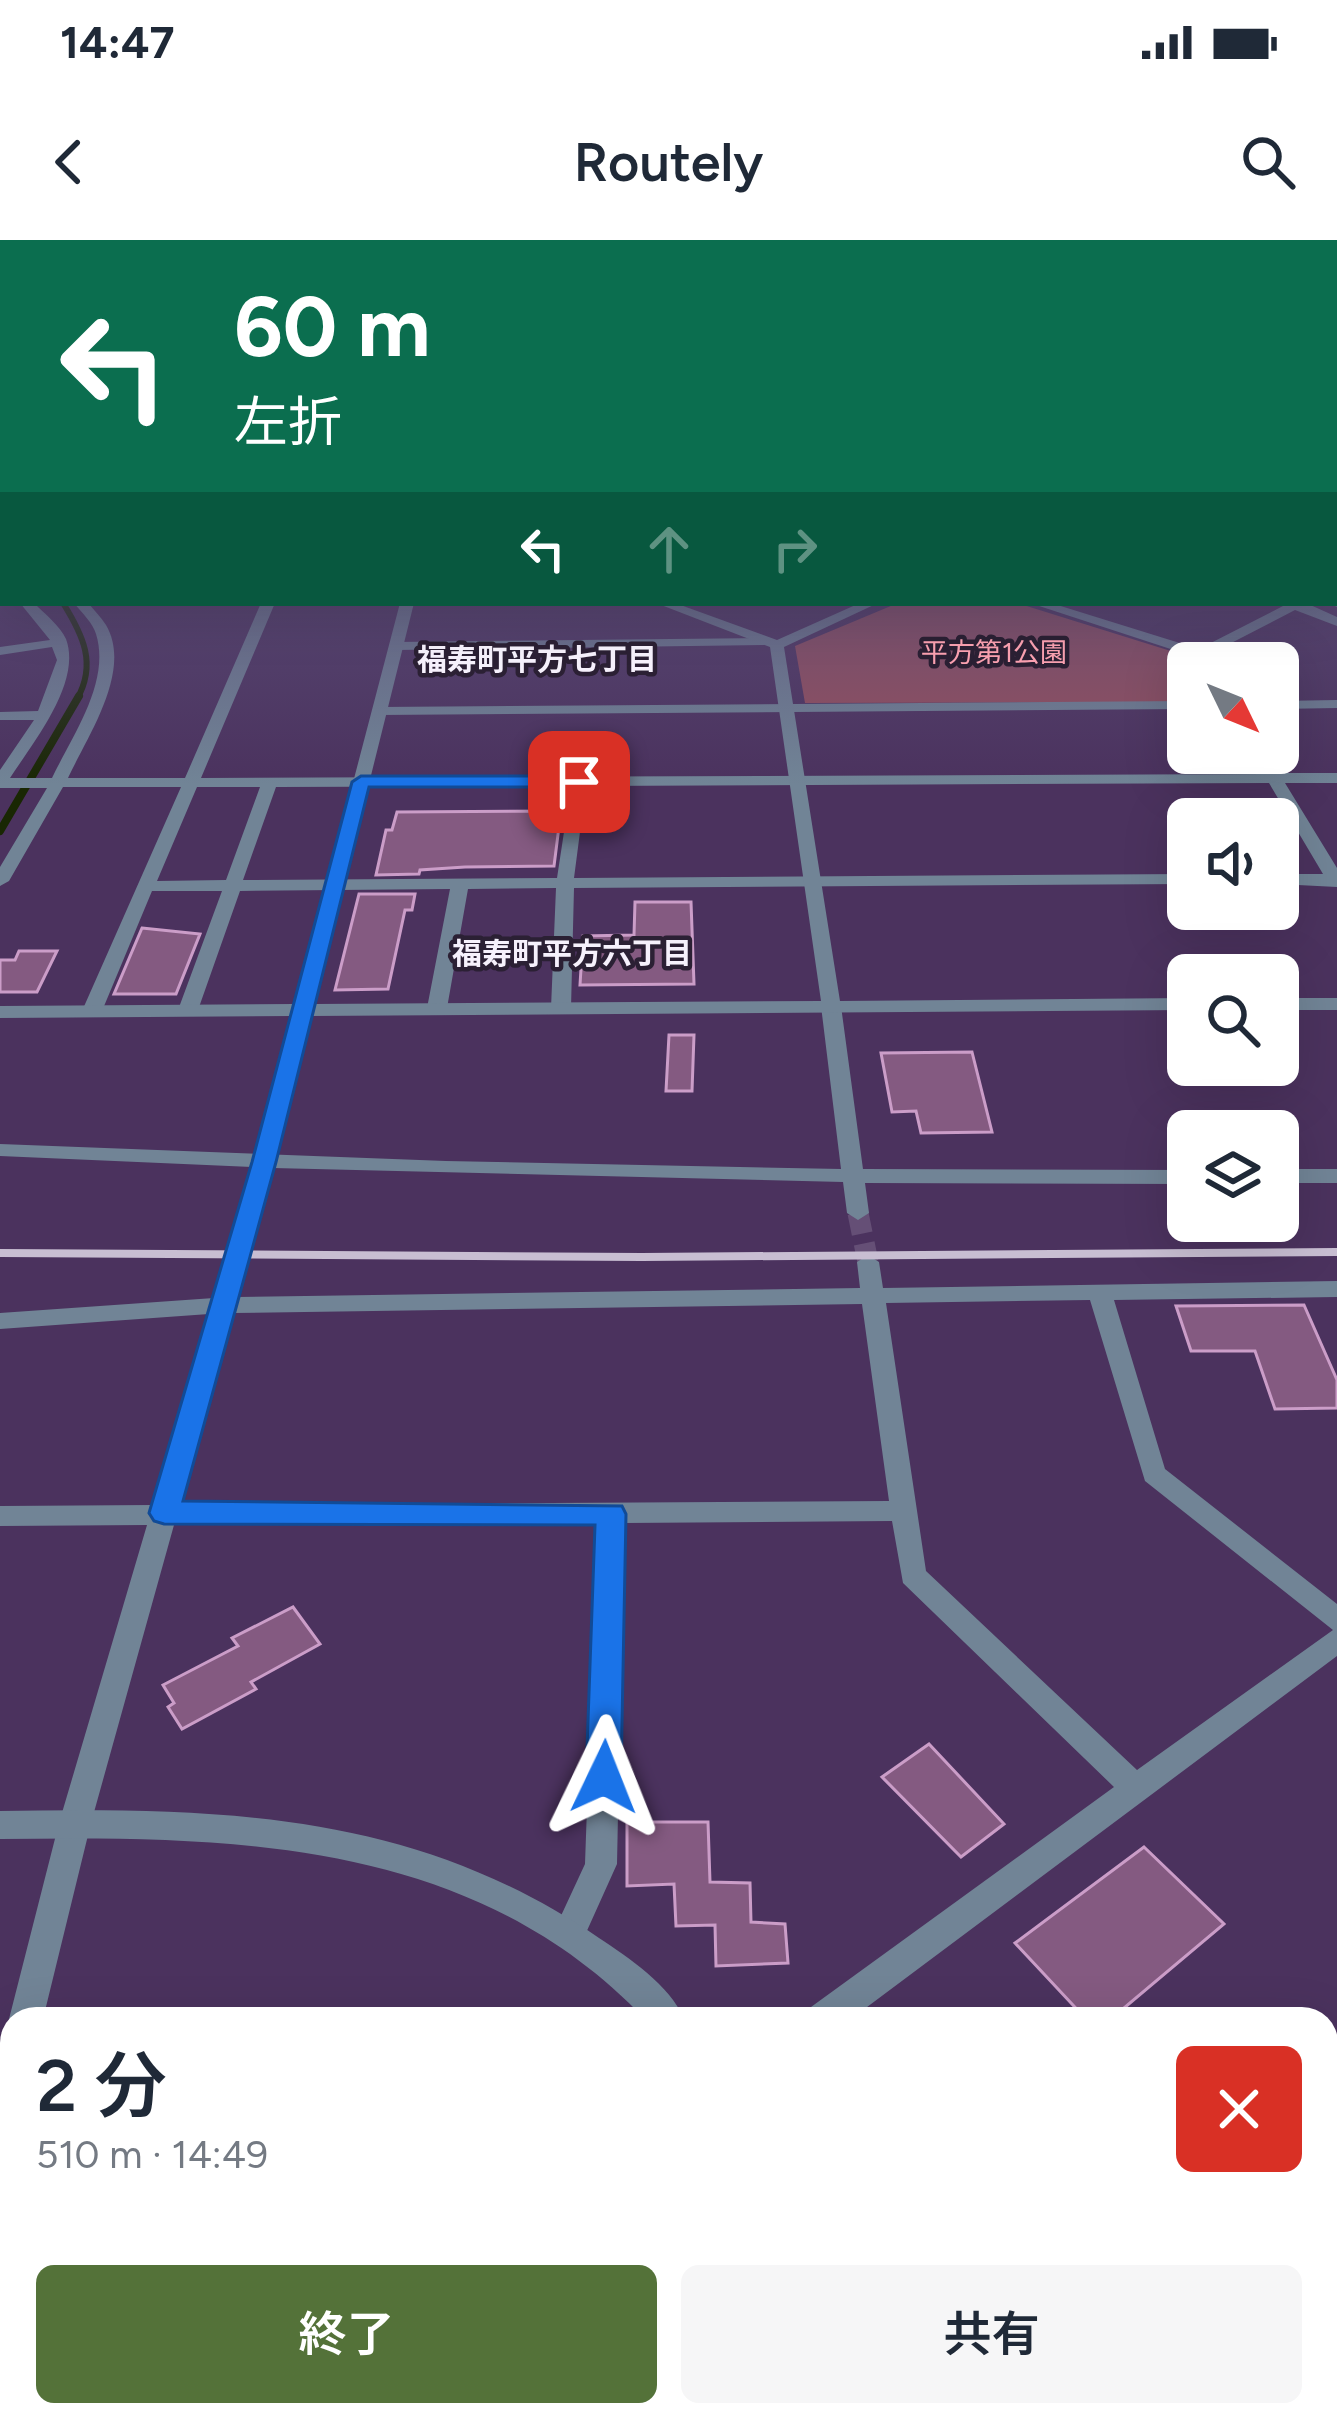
<!DOCTYPE html>
<html lang="ja">
<head>
<meta charset="utf-8">
<style>
	:root { --surface:#fff; --page:#f6f6f7; --text:#1f2937; --muted:#747a83; --accent:#547239 }
	body { margin:0; font-family:Figtree,"Noto Sans JP",sans-serif; background:var(--page); color:var(--text); height:100vh; display:flex; flex-direction:column; font-size:45px; white-space:nowrap }
	* { box-sizing:border-box; margin:0 }
	p { font-size:39px; color:var(--muted) }
	.icon { flex:none; width:66px; height:66px; fill:none; stroke:currentColor; stroke-width:2; stroke-linecap:round; stroke-linejoin:round }
	.map { position:relative; flex:1; overflow:hidden }
	.side { position:absolute; left:0px; top:1767px; width:1338px; height:420px; display:flex; flex-direction:column; background:var(--surface); border-radius:36px 36px 0 0; box-shadow:0 12px 48px #0002 }
	.side>* { flex:none }
	.top-card { position:absolute; left:0px; top:0px; width:1338px; height:366px; box-shadow:0 12px 48px #0002; background:#0b6e4f; color:#fff; overflow:hidden }
	.needle { width:78px; rotate:133deg }
	.fabs { position:absolute; left:1167px; top:402px; display:grid; gap:24px }
	.fabs a { display:grid; place-items:center; width:132px; height:132px; border-radius:18px; background:var(--surface); box-shadow:0 12px 48px #0002; font-size:60px }
	.pin { position:absolute; display:grid; place-items:center; width:102px; height:102px; color:#fff; margin:-51px; border-radius:24px; box-shadow:0 6px 18px #0006 }
	.me { position:absolute; width:132px; margin:-66px; rotate:2deg; stroke-linejoin:round; filter:drop-shadow(0 0 9px #0008) }
	.turn { display:flex; align-items:center; gap:42px; height:252px; padding:0 36px; font-size:54px }
	.turn .icon { width:156px; height:156px; stroke-width:2.5 }
	.turn b { display:block; font-size:84px; line-height:102px }
	.lanes { display:flex; align-items:center; height:114px; padding:0 36px; background:#0003; justify-content:center; gap:60px; direction:ltr }
	.lanes .off { opacity:.35 }
	.round { display:grid; place-items:center; flex:none; width:126px; height:126px; border-radius:18px; background:var(--page) }
	.summary { display:flex; align-items:center; justify-content:space-between; height:204px; padding:0 36px }
	h1 { font-size:72px; font-weight:600; line-height:90px }
	.primary-button { display:flex; gap:24px; margin-top:auto; padding:24px 36px }
	.primary-button a { flex:1; height:138px; border-radius:18px; background:var(--accent); color:#fff; font-size:48px; font-weight:600; line-height:138px; text-align:center }
	.primary-button a+a { background:var(--page); color:var(--text) }
	.status { display:flex; justify-content:space-between; align-items:center; height:84px; padding:0 60px; background:var(--surface); direction:ltr }
	.status svg { height:33px; fill:currentColor }
	header { display:flex; justify-content:space-between; align-items:center; height:156px; padding:0 36px; background:var(--surface); font-size:54px; font-weight:600 }
	.map>svg:first-child { display:block }
</style>
</head>
<body>
<div class="status"><b>14:47</b><svg viewBox="0 0 49 12"><path d="M0 12V9h3v3zM5 12V6h3v6zM10 12V3h3v9zM15 12V0h3v12zM26 1h20v11H26zM47 4h2v5h-2z"/></svg></div>
<header><svg class="icon" aria-label="back" viewBox="0 0 24 24"><path d="M15 5l-7 7 7 7"/></svg>Routely<svg class="icon" aria-label="search" viewBox="0 0 24 24"><circle cx="10" cy="10" r="6"/><path d="M15 15l6 6"/></svg></header>
<div class="map">
<svg width="1337" height="2187" viewBox="0 0 1337 2187">
	<rect width="100%" height="100%" fill="#4b325e"/>
	<path fill="#964f5d" d="M 898,363 L 1017,363 L 1190,417 L 1194,423 L 1188,423 L 1188,462 L 805,463 L 795,406 Z"/>
	<g fill="none" stroke-linecap="round" stroke-linejoin="round">
		<path stroke="#192703" stroke-width="6" d="M 63,363 C 83,395 97,424 77,459"/>
		<path stroke="#192703" stroke-width="8" d="M 0,591 L 79,456"/>
	</g>
	<path fill="#845a81" stroke="#cb9dc8" stroke-width="3" d="M 561,571 L 554,626 L 465,627 L 420,630 L 419,634 L 376,635 L 386,590 L 392,590 L 397,572 Z
		M 359,654 L 415,654 L 412,670 L 405,670 L 388,749 L 335,750 Z
		M 635,662 L 691,662 L 694,744 L 580,745 L 583,696 L 634,695 Z
		M 142,688 L 200,694 L 176,754 L 114,754 Z
		M 19,711 L 57,711 L 37,752 L 0,752 L 0,720 L 15,720 Z
		M 669,795 L 694,795 L 692,851 L 666,851 Z
		M 972,812 L 992,892 L 921,893 L 916,871 L 892,872 L 881,813 Z
		M 1304,1065 L 1337,1140 L 1337,1168 L 1275,1169 L 1255,1111 L 1191,1111 L 1176,1066 Z
		M 293,1367 L 320,1404 L 251,1442 L 256,1449 L 182,1489 L 168,1467 L 174,1463 L 163,1445 L 238,1406 L 232,1398 Z
		M 929,1504 L 1004,1584 L 961,1617 L 882,1537 Z
		M 627,1582 L 708,1582 L 710,1642 L 750,1643 L 751,1682 L 785,1684 L 788,1723 L 716,1726 L 715,1685 L 676,1686 L 674,1644 L 627,1646 Z
		M 1144,1607 L 1224,1684 L 1111,1779 L 1086,1779 L 1015,1703 Z"/>
	<g fill="none" stroke-linecap="round" stroke-linejoin="round">
		<path stroke="#654f76" stroke-width="21" stroke-dasharray="21 10" stroke-linecap="butt" d="M 858,973 L 868,1022"/>
		<path fill="#718496" fill-rule="evenodd" d="M 1335,242 L 1337,242 L 1337,248 L 1335,248 Z
			M 0,276 L 3,276 L 3,284 L 0,284 Z
			M 0,315 L 3,316 L 3,324 L 0,323 Z
			M 0,344 L 3,345 L 3,353 L 0,352 Z
			M 1335,358 L 1337,359 L 1337,367 L 1329,363 L 1335,363 Z
			M 20,363 L 34,363 C 44,373 61,387 66,399 C 82,442 34,501 10,538 L 52,538 C 72,496 111,442 96,394 C 93,383 82,373 74,363 L 88,363 C 94,370 101,377 106,385 C 133,431 87,497 68,538 L 185,538 L 261,363 L 275,363 L 201,538 L 1264,534 L 1251,513 L 1267,513 L 1279,533 L 1337,533 L 1337,543 L 1285,543 L 1337,628 L 1337,647 L 1278,644 L 1278,634 L 1323,634 L 1269,543 L 586,546 L 574,638 L 1188,634 L 1188,644 L 574,648 L 571,768 L 561,774 L 551,768 L 556,648 L 468,649 L 447,768 L 437,774 L 427,768 L 450,649 L 240,651 L 198,770 L 188,776 L 178,770 L 222,651 L 152,651 L 102,771 L 92,777 L 82,771 L 181,547 L 63,547 L 9,641 L 0,646 L 0,627 L 47,548 L 0,548 L 0,530 L 34,480 L 0,480 L 0,472 L 38,471 L 57,420 L 52,407 L 0,415 L 0,407 L 50,400 ZM 571,546 L 557,638 L 243,640 L 276,547 ZM 197,547 L 260,547 L 226,640 L 157,641 Z
			M 1030,363 L 1051,363 L 1199,409 L 1283,366 L 1280,363 L 1306,363 L 1337,377 L 1337,386 L 1295,370 L 1208,415 L 1212,423 L 1198,423 L 1195,417 Z
			M 769,398 L 771,401 L 764,405 L 396,410 L 389,406 L 396,402 Z
			M 1337,460 L 1337,468 L 1278,469 L 1278,461 Z
			M 1188,461 L 1188,469 L 379,475 L 372,471 L 379,467 Z
			M 831,760 L 841,766 L 863,929 L 1188,930 L 1188,944 L 865,943 L 869,973 L 858,980 L 847,973 L 843,942 L 273,928 L 237,1057 L 860,1048 L 857,1022 L 868,1015 L 879,1022 L 883,1048 L 1337,1041 L 1337,1057 L 1114,1060 L 1165,1229 L 1337,1364 L 1337,1416 L 851,1779 L 806,1779 L 811,1767 L 1114,1547 L 903,1343 L 892,1281 L 624,1283 L 617,1624 L 581,1704 L 569,1708 L 557,1704 L 553,1693 L 585,1624 L 597,1283 L 174,1285 L 91,1583 L 43,1779 L 12,1779 L 12,1786 L 9,1779 L 59,1583 L 147,1285 L 0,1286 L 0,1266 L 153,1265 L 209,1074 L 0,1089 L 0,1073 L 214,1058 L 252,927 L 0,916 L 0,904 L 446,921 L 841,929 L 821,766 ZM 1090,1060 L 1145,1241 L 1333,1390 L 1137,1530 L 926,1331 L 886,1063 ZM 862,1064 L 889,1261 L 179,1265 L 233,1073 Z
			M 1278,929 L 1337,929 L 1337,943 L 1278,943 Z
			M 12,1818 L 12,1896 L 0,1901 L 0,1822 Z
			M 255,2175 L 307,2175 L 302,2187 L 250,2187 Z"/>
		<path fill="#718496" fill-rule="evenodd" d="M 3,334 L 3,342 L 0,343 L 0,335 Z
			M 400,363 L 414,363 L 314,764 L 821,761 L 770,407 L 656,363 L 675,363 L 777,400 L 860,363 L 878,363 L 784,407 L 840,761 L 1188,758 L 1188,770 L 311,776 L 275,922 L 264,929 L 253,922 L 292,776 L 0,778 L 0,766 L 295,764 Z
			M 1278,758 L 1337,758 L 1337,770 L 1278,770 Z
			M 0,1571 C 219,1568 411,1570 599,1698 C 629,1718 670,1745 684,1779 L 645,1779 C 472,1598 232,1596 0,1599 Z
			M 949,2175 L 993,2175 L 998,2187 L 954,2187 Z"/>
		<path fill="#a1c6ec" fill-rule="evenodd" d="M 1337,2117 L 1337,2173 L 1329,2176 L 1325,2187 L 1268,2187 L 1273,2175 L 1326,2175 L 1326,2122 Z"/>
		<path stroke="#c8bed2" stroke-width="8" d="M 0,1013 L 642,1017 L 1337,1012"/>
	</g>
	<linearGradient id="sky" x2="0" y2="1"><stop stop-color="#291c34"/><stop offset="0.44" stop-color="#5b4f79"/><stop offset="1" stop-color="#5b4f79" stop-opacity="0"/></linearGradient>
	<rect width="1337" height="545" fill="url(#sky)"/>
	<path fill="#1a73e8" stroke="#114b97" stroke-width="3" d="M 361,536 L 579,536 L 588,542 L 579,547 L 369,547 L 276,922 L 183,1261 L 622,1266 L 626,1274 L 621,1537 L 616,1547 L 604,1552 L 591,1547 L 586,1537 L 595,1285 L 164,1284 L 154,1281 L 149,1273 L 252,922 L 352,542 Z"/>
	<g text-anchor="middle" stroke-width="9" stroke-linejoin="round" paint-order="stroke">
		<g font-size="27" fill="#faa1b1" stroke="#2b2034">
			<text x="994" y="422">平方第1公園</text>
		</g>
		<g font-size="30" font-weight="bold" fill="#f6f1fc" stroke="#2b2034">
			<text x="537" y="430">福寿町平方七丁目</text>
			<text x="572" y="724">福寿町平方六丁目</text>
		</g>
	</g>
</svg>
<div class="fabs">
<a><svg class="needle" viewBox="-14 -14 28 28"><path d="M0-13l5 13h-10z" fill="#e53935"/><path d="M0 13l5-13h-10z" fill="#747a83"/></svg></a>
<a><svg class="icon" aria-label="sound" viewBox="0 0 24 24"><path d="M4 9h4l5-4v14l-5-4H4zM17 9q2 3 0 6"/></svg></a>
<a><svg class="icon" aria-label="search" viewBox="0 0 24 24"><circle cx="10" cy="10" r="6"/><path d="M15 15l6 6"/></svg></a>
<a><svg class="icon" aria-label="layers" viewBox="0 0 24 24"><path d="M12 4l9 5-9 5-9-5zM3 14l9 5 9-5"/></svg></a>
</div>
<div class="pin" style="left:579px;top:542px;background:#d93025"><svg class="icon" aria-label="arrive" viewBox="0 0 24 24"><path d="M6 21V4h12l-3 4 3 4H6"/></svg></div>
<svg class="me" style="left:604px;top:1537px" viewBox="-20 -20 40 40"><path d="M0-17L14 15 0 8-14 15z" fill="#1a73e8" stroke="#fff" stroke-width="4"/></svg>
<div class="top-card">
<div class="turn"><svg class="icon" aria-label="left" viewBox="0 0 24 24"><path d="M17 20v-9H6M10 6l-5 5 5 5"/></svg><div><b>60 m</b>左折</div></div>
<div class="lanes"><svg class="icon" aria-label="left" viewBox="0 0 24 24"><path d="M17 20v-9H6M10 6l-5 5 5 5"/></svg><svg class="icon off" aria-label="ahead" viewBox="0 0 24 24"><path d="M12 20V5M6 11l6-6 6 6"/></svg><svg class="icon off" aria-label="right" viewBox="0 0 24 24"><path d="M7 20v-9h11M14 6l5 5-5 5"/></svg></div>
</div>
<section class="side">
<div class="summary"><div><h1>2 分</h1><p>510 m · 14:49</p></div><a class="round" style="background:#d93025;color:#fff"><svg class="icon" aria-label="close" viewBox="0 0 24 24"><path d="M6 6l12 12M18 6L6 18"/></svg></a></div>
<div class="primary-button"><a>終了</a><a>共有</a></div>
</section>
</div>
</body>
</html>
